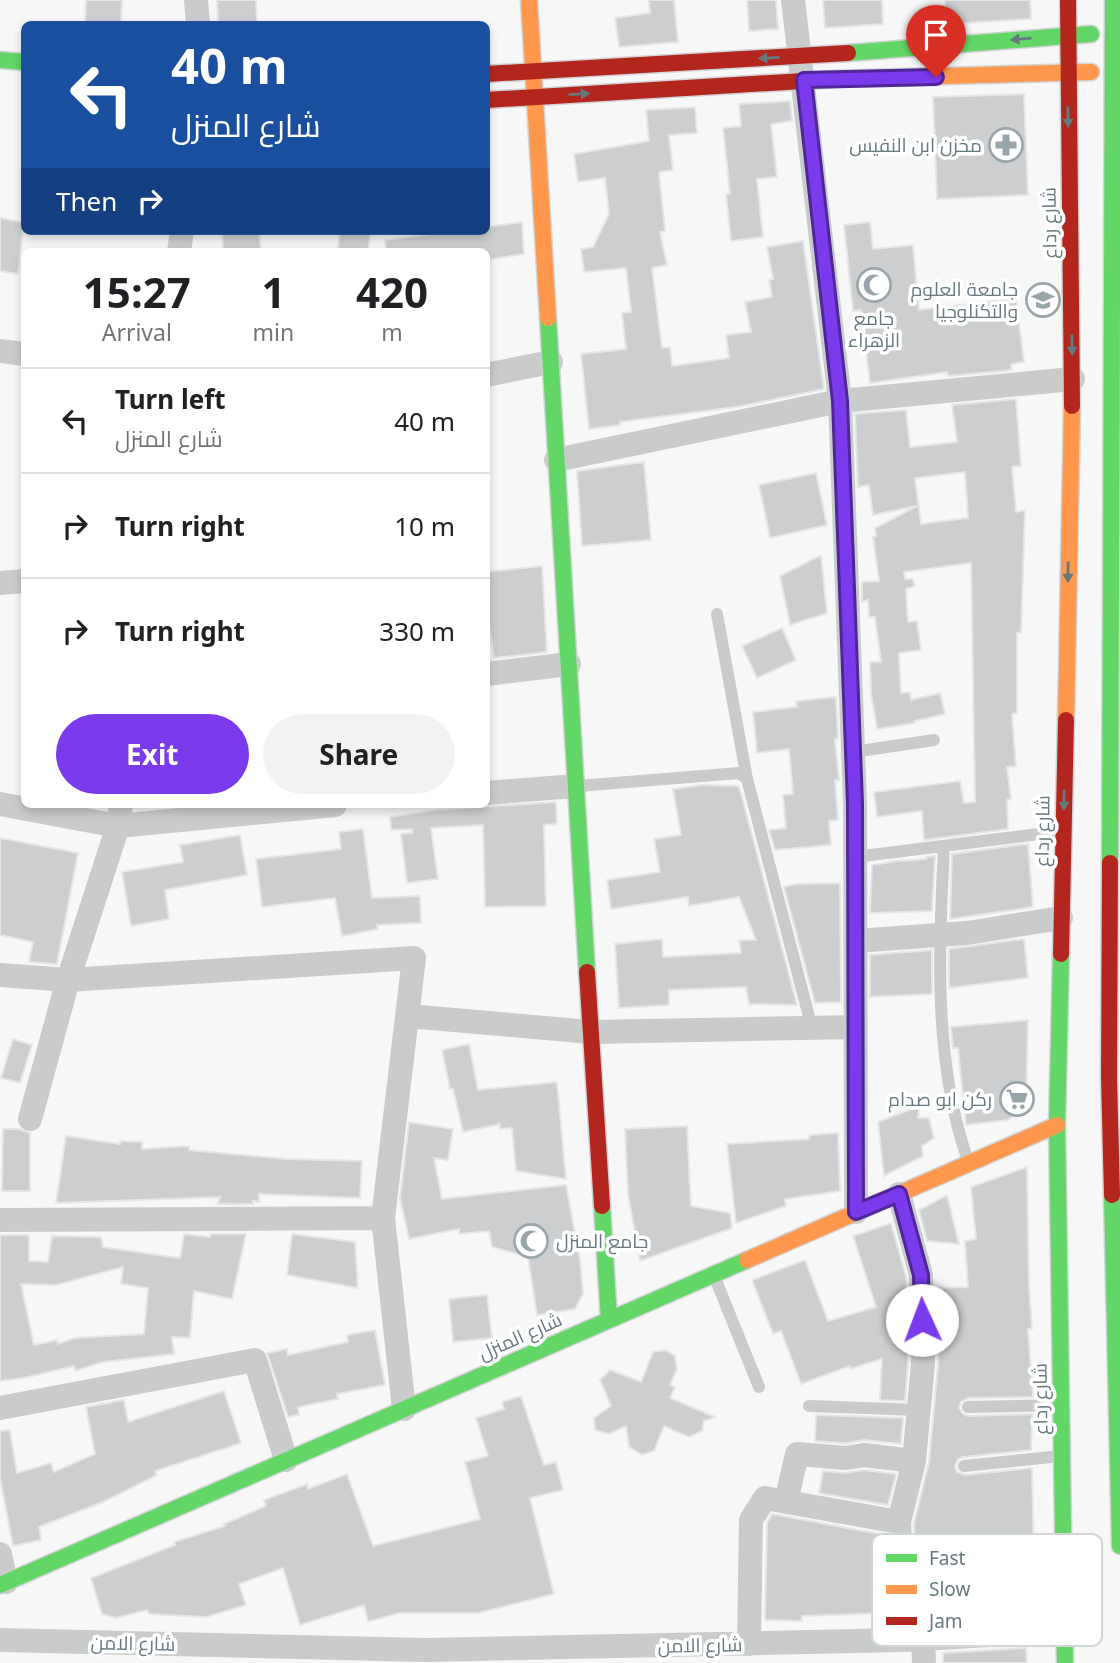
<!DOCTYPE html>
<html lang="en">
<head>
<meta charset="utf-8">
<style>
	:root { --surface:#fff; --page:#f2f2f2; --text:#202124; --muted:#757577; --line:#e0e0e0; --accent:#7c3aed }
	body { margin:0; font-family:"Noto Sans",Cairo,sans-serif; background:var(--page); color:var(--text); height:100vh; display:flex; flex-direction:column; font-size:26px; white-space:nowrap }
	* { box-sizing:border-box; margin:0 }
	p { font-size:23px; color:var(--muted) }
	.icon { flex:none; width:38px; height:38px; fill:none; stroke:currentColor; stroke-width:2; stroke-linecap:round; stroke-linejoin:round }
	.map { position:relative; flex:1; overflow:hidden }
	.drawer { position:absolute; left:21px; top:248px; width:469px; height:560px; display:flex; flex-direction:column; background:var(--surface); border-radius:10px; box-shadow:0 4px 10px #0003 }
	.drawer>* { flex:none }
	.top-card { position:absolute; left:21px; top:21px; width:469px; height:214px; border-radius:10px; box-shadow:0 4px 10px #0003; background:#1a4fa0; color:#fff; overflow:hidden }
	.pin { position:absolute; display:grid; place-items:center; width:60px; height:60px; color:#fff; margin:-72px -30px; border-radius:50% 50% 50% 0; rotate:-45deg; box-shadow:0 0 7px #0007 }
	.pin .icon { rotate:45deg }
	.me { position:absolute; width:77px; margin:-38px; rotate:358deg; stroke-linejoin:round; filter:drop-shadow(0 0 5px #0008) }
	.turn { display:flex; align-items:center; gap:24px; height:147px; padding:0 35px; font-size:32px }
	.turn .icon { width:91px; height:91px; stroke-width:2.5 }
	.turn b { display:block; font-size:49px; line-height:60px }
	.then { display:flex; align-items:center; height:66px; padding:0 35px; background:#0003; gap:14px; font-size:26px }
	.eta { display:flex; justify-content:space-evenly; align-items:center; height:119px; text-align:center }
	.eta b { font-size:42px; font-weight:700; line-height:49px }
	.primary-button { display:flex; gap:14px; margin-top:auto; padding:14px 35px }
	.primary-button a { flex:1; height:80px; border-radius:42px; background:var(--accent); color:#fff; font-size:28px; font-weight:700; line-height:80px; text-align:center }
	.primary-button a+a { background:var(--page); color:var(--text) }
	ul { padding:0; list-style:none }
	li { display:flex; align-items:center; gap:21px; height:105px; padding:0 35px; border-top:2px solid var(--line) }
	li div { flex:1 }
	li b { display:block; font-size:26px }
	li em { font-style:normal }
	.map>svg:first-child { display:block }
</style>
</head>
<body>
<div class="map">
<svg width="1120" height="1663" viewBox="0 0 1120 1663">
	<rect width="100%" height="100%" fill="#f7f7f7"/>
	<path fill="#cccecf" stroke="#e6e6e6" stroke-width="2" fill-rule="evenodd" d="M 86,0 L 122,0 L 121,24 L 85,24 Z
		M 217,0 L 256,0 L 257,24 L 218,24 Z
		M 649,0 L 674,0 L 678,42 L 619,47 L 615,18 L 650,13 Z
		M 747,0 L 776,0 L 778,29 L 749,31 Z
		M 823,0 L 882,0 L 883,24 L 825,28 Z
		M 945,0 L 1030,0 L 1031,19 L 945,24 Z
		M 1024,94 L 1028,195 L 937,199 L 933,97 Z
		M 790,101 L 792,121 L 771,124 L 777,177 L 757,179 L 763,237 L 731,241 L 726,194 L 730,194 L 723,128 L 741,126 L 739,104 Z
		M 695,107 L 697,133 L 669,135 L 673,170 L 659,172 L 665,231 L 660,232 L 667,265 L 652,268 L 662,348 L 670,347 L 672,366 L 729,358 L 726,335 L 751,332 L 745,302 L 772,297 L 769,280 L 773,279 L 767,247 L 803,241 L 824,389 L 736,407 L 620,422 L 620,425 L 589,429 L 581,354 L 626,349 L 622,313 L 631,312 L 626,268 L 584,272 L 581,249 L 593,247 L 609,214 L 605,178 L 578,182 L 574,154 L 649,141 L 646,110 Z
		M 0,218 L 24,222 L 18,274 L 0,271 Z
		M 522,222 L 524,254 L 486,260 L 486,252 L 386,252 L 385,240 L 456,231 L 486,231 L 486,227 Z
		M 870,222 L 873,249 L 913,245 L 919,310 L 1016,298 L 1024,362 L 1011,364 L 1012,370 L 948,376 L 947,372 L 870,383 L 861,310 L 853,311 L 844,225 Z
		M 222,231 L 259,231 L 261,252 L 223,252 Z
		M 340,231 L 371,231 L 368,252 L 337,252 Z
		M 1016,399 L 1021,466 L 1012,467 L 1016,512 L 1025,510 L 1021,632 L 1017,633 L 1017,713 L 1012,714 L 1016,766 L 1007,767 L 1011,799 L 1007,800 L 1008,829 L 924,840 L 922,811 L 877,817 L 874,792 L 960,781 L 964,803 L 975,802 L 971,563 L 904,572 L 905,579 L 913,579 L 915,586 L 906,589 L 908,622 L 917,621 L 921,650 L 899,653 L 901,693 L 910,692 L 911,700 L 940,693 L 945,714 L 915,721 L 915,723 L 877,729 L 871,693 L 870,662 L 881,662 L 875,617 L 869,617 L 868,600 L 862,602 L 862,582 L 879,581 L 873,537 L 876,536 L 875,528 L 917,506 L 873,515 L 869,485 L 858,487 L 855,414 L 906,410 L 910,447 L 957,442 L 952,405 ZM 965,472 L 968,518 L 921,524 L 915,478 Z
		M 644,462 L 651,540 L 582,546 L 577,471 Z
		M 816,473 L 827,525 L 770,538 L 759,485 Z
		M 821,555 L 827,613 L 790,625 L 780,576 Z
		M 542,566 L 547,652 L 494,658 L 489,626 L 486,572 Z
		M 782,628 L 796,660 L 757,678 L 742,646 Z
		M 836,697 L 838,739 L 835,739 L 839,780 L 835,780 L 838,820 L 829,821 L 831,845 L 775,850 L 769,830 L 786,828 L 783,795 L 793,794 L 789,749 L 757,753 L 753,712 L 797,707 L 796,701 Z
		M 703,785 L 739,786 L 797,1005 L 749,1004 L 746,987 L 669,990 L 669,1005 L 619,1008 L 615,944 L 662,939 L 663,957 L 741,953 L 739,940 L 756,940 L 739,897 L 689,906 L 688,897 L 611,909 L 607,880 L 660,872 L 654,839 L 681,835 L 673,789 Z
		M 556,802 L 557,824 L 544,825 L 546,906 L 485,907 L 483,825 L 431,828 L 438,879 L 407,883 L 401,834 L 412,833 L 412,829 L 391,830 L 390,817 L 436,810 Z
		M 363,829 L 372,898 L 420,896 L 421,923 L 377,925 L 378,929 L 342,936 L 335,898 L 262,907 L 256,859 L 341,849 L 339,832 Z
		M 240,835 L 247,875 L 165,890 L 169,919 L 131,926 L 122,872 L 183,862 L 180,845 Z
		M 0,838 L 78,853 L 57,964 L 29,962 L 33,942 L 0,935 Z
		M 1028,844 L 1033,907 L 950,919 L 952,854 Z
		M 935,856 L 932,911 L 870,913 L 872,865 L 897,861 L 926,859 L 926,857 Z
		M 840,883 L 841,1002 L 815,1003 L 784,887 L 795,884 Z
		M 1024,939 L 1028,978 L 949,988 L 949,949 Z
		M 932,950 L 932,994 L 870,997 L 870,955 Z
		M 1028,1020 L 1026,1105 L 1008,1120 L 966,1125 L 958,1048 L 953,1048 L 951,1027 Z
		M 13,1039 L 32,1045 L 20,1083 L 1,1078 Z
		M 469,1044 L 478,1090 L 557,1082 L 566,1179 L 516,1171 L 512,1128 L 500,1129 L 500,1124 L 463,1132 L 453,1089 L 450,1089 L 442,1050 Z
		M 919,1106 L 918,1118 L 929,1118 L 934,1138 L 922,1146 L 923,1156 L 884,1176 L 878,1122 Z
		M 409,1122 L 453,1129 L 448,1160 L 434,1158 L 442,1199 L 566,1185 L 580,1259 L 583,1294 L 575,1309 L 537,1315 L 528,1257 L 492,1247 L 489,1231 L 459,1234 L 459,1229 L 409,1239 L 400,1198 Z
		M 687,1126 L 691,1206 L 730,1213 L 732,1228 L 640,1261 L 628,1194 L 625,1129 Z
		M 3,1129 L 19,1129 L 30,1133 L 30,1191 L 2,1191 Z
		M 838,1133 L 840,1191 L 785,1199 L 786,1206 L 736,1223 L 727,1144 L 809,1139 L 810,1135 Z
		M 66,1136 L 120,1144 L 120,1141 L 142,1142 L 142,1149 L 189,1146 L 189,1150 L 287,1159 L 362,1161 L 360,1198 L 259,1194 L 259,1202 L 253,1201 L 253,1204 L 218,1204 L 220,1197 L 56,1203 Z
		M 1027,1167 L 1029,1285 L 1032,1329 L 1028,1329 L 1033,1397 L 968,1398 L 961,1402 L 959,1408 L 963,1414 L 968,1416 L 1032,1414 L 1031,1450 L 963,1457 L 958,1459 L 955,1466 L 957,1472 L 965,1475 L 1032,1468 L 1034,1557 L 1024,1557 L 1025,1600 L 988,1601 L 986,1563 L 945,1566 L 945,1606 L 917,1607 L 914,1524 L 929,1462 L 938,1365 L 936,1288 L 968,1287 L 965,1241 L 976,1239 L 971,1187 Z
		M 947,1195 L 959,1244 L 927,1241 L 919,1210 Z
		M 891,1223 L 906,1277 L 908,1363 L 905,1401 L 880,1400 L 882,1359 L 850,1369 L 850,1366 L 801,1384 L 781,1331 L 773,1334 L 752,1280 L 805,1260 L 828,1321 L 876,1307 L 853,1236 Z
		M 184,1234 L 210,1237 L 211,1234 L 246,1234 L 232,1299 L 194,1291 L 190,1338 L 172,1337 L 174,1354 L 103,1362 L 75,1371 L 74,1366 L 24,1378 L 0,1381 L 0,1235 L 29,1235 L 29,1261 L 48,1262 L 52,1236 L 101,1237 L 103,1247 L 180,1258 ZM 123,1267 L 121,1284 L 148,1288 L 144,1334 L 74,1338 L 58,1344 L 57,1340 L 34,1345 L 21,1284 L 56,1285 Z
		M 292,1234 L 355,1242 L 358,1288 L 287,1275 Z
		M 487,1295 L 492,1338 L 453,1342 L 449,1299 Z
		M 375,1330 L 385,1385 L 337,1394 L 338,1399 L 298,1407 L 299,1415 L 288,1417 L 267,1353 L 287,1349 L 288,1355 L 348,1342 L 347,1335 Z
		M 665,1350 L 675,1356 L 677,1369 L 670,1385 L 675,1387 L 670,1398 L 715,1417 L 704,1421 L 702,1431 L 689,1437 L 664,1426 L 654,1451 L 642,1455 L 629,1447 L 626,1426 L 609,1434 L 595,1430 L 594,1418 L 611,1406 L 600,1380 L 610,1370 L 641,1382 L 653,1352 Z
		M 224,1391 L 241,1443 L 155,1471 L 157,1475 L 105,1501 L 39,1527 L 41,1540 L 13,1546 L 0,1478 L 0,1431 L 10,1430 L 17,1473 L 51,1463 L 54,1472 L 95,1454 L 86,1407 L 124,1400 L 128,1422 Z
		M 521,1396 L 544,1465 L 556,1462 L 563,1490 L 530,1498 L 554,1594 L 478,1613 L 399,1613 L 368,1622 L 364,1605 L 300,1625 L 283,1568 L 239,1584 L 246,1605 L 206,1617 L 149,1614 L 147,1610 L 116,1618 L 102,1614 L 91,1578 L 175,1545 L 174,1542 L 225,1526 L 224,1524 L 266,1506 L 264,1500 L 307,1484 L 308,1489 L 347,1474 L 373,1546 L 480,1519 L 465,1462 L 488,1456 L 476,1418 L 504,1409 L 502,1402 Z
		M 816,1415 L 903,1418 L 901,1444 L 865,1440 L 845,1443 L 815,1441 Z
		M 864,1470 L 896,1474 L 888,1505 L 819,1493 L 823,1471 L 845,1473 Z
		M 772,1514 L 885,1535 L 887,1613 L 802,1616 L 802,1621 L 765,1620 L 767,1523 Z
		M 1026,1648 L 1027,1663 L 943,1663 L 943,1653 Z"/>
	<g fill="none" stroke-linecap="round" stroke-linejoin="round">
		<g stroke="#d2d3d4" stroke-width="19">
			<path id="fast" d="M 848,53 L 1091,34
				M 0,60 L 24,62
				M 548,318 L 587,972
				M 1110,863 L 1113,0
				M 1061,954 L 1057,1125 L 1065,1663
				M 1112,1195 L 1120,1546
				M 602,1206 L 609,1320
				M 0,1585 L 747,1260"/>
		</g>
		<g stroke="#d2d3d4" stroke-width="19">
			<path id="slow" d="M 529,0 L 548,318
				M 836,79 L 1091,72
				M 1066,720 L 1072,406
				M 747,1260 L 1057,1125"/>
		</g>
		<g stroke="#d2d3d4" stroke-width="19">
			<path id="jam" d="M 1068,0 L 1072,406
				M 486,74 L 848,53
				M 486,100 L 836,79
				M 1110,863 L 1109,1077 L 1112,1195
				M 1061,954 L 1066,720
				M 587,972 L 602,1206"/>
		</g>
		<path stroke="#cacccc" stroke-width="12" d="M 717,614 L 747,779 L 812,1028
			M 853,752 L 934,740
			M 578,786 L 739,773 L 747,779
			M 944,846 C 939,951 933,1060 968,1161
			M 855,857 L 1063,831
			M 715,1278 L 759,1387
			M 809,1406 L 919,1410
			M 968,1407 L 1060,1405
			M 964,1466 L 1061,1456"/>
		<path stroke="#cacccc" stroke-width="24" d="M 196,0 L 198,24
			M 793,0 L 840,401 L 855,804 L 856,1212
			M 179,252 L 182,231
			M 0,351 L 24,354
			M 486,375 L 551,362
			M 556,460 L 840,401 L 1073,379
			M 0,583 L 24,581
			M 486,674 L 569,664
			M 486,793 L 575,786
			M 0,804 L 118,826 L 335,805
			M 855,941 L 967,933 L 1061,918
			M 0,975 L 68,980 L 414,958 L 383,1218
			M 408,1016 L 591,1032 L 855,1027
			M 30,1119 L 68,980 L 118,826 L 121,805
			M 899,1194 L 921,1275 L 923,1364 L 914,1461
			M 0,1220 L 383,1218 L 404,1409
			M 0,1408 L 255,1360 L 286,1460
			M 786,1502 L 797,1454 L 846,1458 L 864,1455 L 914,1461 L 899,1522 L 903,1640
			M 0,1554 L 6,1582
			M 923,1639 L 924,1663
			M 0,1640 L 425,1650 L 903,1640 L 1064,1631
			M 749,1644 L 751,1520 L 765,1498 L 899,1522"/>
		<use href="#fast" stroke="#63d668" stroke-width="16"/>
		<use href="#slow" stroke="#ff974d" stroke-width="16"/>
		<use href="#jam" stroke="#b3261e" stroke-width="16"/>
	</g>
	<defs><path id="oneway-solid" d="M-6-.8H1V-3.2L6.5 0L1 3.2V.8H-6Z" transform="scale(1.75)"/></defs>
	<g fill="#65797f">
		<use href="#oneway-solid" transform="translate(1021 39) rotate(175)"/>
		<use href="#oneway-solid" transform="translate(769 58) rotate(177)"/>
		<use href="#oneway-solid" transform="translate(579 94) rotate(-3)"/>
		<use href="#oneway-solid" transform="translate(1068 117) rotate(89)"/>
		<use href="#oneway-solid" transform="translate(1072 345) rotate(89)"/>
		<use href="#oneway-solid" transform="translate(1068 572) rotate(91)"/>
		<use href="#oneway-solid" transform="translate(1064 800) rotate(91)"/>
	</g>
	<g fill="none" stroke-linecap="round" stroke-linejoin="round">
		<g stroke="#51269a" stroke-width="18">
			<path id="route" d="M 922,1320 L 921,1275 L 899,1194 L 856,1212 L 855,804 L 840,401 L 804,80 L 936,77"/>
		</g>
		<use href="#route" stroke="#7c3aed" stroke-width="12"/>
	</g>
	<defs>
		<g id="pharmacy-ring" transform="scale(1.75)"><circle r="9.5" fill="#fff" stroke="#98a5a9" stroke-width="1.5"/><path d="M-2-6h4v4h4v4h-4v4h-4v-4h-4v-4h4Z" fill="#98a5a9"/></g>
		<g id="mosque-ring" transform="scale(1.75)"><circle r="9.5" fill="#fff" stroke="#98a5a9" stroke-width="1.5"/><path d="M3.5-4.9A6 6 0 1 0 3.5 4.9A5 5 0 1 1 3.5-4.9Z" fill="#98a5a9"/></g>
		<g id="university-ring" transform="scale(1.75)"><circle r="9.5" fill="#fff" stroke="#98a5a9" stroke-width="1.5"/><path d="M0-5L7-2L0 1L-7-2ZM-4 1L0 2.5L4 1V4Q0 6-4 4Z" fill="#98a5a9"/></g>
		<g id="supermarket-ring" transform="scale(1.75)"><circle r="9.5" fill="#fff" stroke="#98a5a9" stroke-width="1.5"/><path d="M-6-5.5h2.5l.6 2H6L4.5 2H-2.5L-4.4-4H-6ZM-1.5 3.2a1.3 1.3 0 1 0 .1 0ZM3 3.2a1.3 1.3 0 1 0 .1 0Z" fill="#98a5a9"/></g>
	</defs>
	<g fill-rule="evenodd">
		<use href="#pharmacy-ring" x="1006" y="145"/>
		<use href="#mosque-ring" x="874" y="285"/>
		<use href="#university-ring" x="1043" y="300"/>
		<use href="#supermarket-ring" x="1017" y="1099"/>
		<use href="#mosque-ring" x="531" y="1241"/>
	</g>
	<g text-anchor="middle" stroke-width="7" stroke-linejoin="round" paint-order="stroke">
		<g font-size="19" fill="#65797f" stroke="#fff" text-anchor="end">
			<text x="982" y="152">مخزن ابن النفيس</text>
			<text x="1018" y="296">جامعة العلوم<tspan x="1018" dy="22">والتكنلوجيا</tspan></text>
			<text x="874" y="325" text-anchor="middle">جامع<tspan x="874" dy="22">الزهراء</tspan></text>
			<text x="992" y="1106">ركن ابو صدام</text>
			<text x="556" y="1248" text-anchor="start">جامع المنزل</text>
		</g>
		<g font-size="19" fill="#65797f" stroke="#fff">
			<text transform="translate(1049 223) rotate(-91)" y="7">شارع رداع</text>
			<text transform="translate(1042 831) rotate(-89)" y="7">شارع رداع</text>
			<text transform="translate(520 1336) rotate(-24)" y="7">شارع المنزل</text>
			<text transform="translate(1040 1399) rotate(-91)" y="7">شارع رداع</text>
			<text transform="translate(133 1643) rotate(1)" y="7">شارع الامن</text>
			<text transform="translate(700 1645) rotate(-1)" y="7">شارع الامن</text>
		</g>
	</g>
	<rect x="872" y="1534" width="230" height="112" rx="10" fill="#fff" stroke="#d1d7d9" stroke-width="2"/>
	<rect x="886" y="1554" width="31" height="8" fill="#63d668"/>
	<rect x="886" y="1585" width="31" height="9" fill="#ff974d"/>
	<rect x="886" y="1617" width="31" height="8" fill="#b3261e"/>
	<g font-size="19" fill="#65797f">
		<text x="929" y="1565">Fast</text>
		<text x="929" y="1596">Slow</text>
		<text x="929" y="1628">Jam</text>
	</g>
</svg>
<div class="pin" style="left:936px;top:77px;background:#d93025"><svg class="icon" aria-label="arrive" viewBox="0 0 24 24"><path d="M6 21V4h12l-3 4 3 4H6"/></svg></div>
<svg class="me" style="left:922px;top:1320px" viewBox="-20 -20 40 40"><circle r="19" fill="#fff"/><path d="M0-13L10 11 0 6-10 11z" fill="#7c3aed"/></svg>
<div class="top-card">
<div class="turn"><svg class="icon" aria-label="left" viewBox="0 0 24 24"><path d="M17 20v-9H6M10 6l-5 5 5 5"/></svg><div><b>40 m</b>شارع المنزل</div></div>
<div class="then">Then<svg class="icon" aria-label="right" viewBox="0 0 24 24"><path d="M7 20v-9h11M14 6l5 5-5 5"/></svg></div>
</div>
<section class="drawer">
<div class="eta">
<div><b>15:27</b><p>Arrival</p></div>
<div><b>1</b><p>min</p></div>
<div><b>420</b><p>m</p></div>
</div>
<ul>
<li><svg class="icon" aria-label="left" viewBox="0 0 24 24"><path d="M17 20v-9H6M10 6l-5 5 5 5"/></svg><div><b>Turn left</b><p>شارع المنزل</p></div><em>40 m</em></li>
<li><svg class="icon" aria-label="right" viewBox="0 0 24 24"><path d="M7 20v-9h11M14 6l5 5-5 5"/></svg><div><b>Turn right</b></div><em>10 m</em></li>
<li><svg class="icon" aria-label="right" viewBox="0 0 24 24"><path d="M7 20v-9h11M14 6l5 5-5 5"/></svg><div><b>Turn right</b></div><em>330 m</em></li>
</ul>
<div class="primary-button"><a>Exit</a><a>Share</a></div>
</section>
</div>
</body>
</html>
